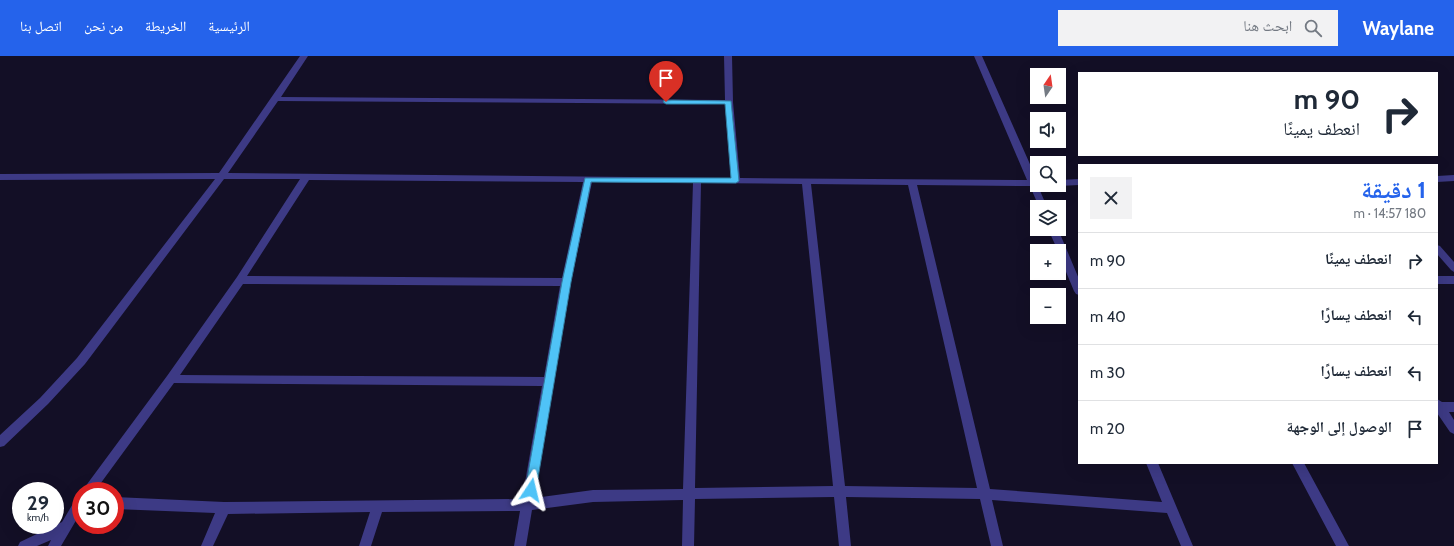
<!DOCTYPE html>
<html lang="ar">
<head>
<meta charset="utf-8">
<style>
	:root { --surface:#fff; --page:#f2f2f3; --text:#1f2937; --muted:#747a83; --line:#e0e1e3; --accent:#2563eb }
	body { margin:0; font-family:Cabin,"Noto Naskh Arabic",sans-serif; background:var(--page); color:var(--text); direction:rtl; height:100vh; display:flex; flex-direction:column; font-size:15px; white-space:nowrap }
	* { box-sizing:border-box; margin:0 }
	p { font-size:13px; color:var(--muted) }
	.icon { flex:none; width:22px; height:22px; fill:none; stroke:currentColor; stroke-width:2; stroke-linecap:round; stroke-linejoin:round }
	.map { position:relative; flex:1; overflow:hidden; direction:ltr }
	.sheet { position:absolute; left:1078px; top:108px; width:360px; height:300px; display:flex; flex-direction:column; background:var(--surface); border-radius:0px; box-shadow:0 4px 16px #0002; direction:rtl }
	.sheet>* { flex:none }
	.banner { position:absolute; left:1078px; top:16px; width:360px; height:84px; border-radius:0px; box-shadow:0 4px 16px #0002; direction:rtl; background:#fff; color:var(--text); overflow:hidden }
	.needle { width:26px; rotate:13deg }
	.fabs { position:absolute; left:1030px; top:12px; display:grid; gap:8px }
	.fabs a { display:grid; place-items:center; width:36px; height:36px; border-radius:0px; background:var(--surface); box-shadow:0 4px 16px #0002; font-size:20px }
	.speed { position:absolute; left:12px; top:426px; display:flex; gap:8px; font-size:20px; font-weight:700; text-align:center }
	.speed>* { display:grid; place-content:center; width:52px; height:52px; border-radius:50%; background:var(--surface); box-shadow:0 4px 16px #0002; line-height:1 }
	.speed small { font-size:10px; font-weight:400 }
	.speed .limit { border:6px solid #d22; background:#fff; color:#111 }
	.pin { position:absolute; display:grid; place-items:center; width:34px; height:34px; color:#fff; margin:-41px -17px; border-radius:50% 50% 50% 0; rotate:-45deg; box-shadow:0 0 4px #0007 }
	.pin .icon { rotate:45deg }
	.me { position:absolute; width:44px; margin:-22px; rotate:10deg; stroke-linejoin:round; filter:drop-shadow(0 0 3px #0008) }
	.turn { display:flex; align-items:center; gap:14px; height:84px; padding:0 12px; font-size:18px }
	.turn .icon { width:52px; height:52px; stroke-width:2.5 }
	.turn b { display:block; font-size:28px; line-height:34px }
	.round { display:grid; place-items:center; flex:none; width:42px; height:42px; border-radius:0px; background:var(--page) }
	.headline { display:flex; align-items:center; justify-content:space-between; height:68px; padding:0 12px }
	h1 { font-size:24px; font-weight:700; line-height:30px; color:var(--accent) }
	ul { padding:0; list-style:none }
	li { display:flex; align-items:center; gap:12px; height:56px; padding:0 12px; border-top:1px solid var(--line) }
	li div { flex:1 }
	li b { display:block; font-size:15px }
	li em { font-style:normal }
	header { display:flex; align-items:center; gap:24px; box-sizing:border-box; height:56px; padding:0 20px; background:var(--accent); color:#fff }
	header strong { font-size:19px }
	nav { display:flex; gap:22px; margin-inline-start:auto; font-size:14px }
	.search { width:280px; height:36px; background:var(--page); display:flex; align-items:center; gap:10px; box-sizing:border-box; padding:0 14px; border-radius:0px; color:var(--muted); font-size:15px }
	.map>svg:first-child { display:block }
</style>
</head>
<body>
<header>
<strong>Waylane</strong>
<div class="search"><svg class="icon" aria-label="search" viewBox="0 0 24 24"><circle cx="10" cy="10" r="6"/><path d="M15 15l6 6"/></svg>ابحث هنا</div>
<nav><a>الرئيسية</a><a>الخريطة</a><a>من نحن</a><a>اتصل بنا</a></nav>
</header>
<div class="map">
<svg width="1454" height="490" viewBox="0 0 1454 490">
	<rect width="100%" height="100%" fill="#130f26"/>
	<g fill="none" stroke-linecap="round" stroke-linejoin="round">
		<path fill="#3d3a85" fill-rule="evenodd" d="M 300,0 L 308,0 L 281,41 L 725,44 L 724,0 L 732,0 L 733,46 L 740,122 L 1027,124 L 974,0 L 982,0 L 1037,124 L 1037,129 L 1040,129 L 1038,130 L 1047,151 L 1039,151 L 1030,130 L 917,129 L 990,433 L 1162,446 L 1146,407 L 1158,407 L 1193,490 L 1181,490 L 1167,457 L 992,444 L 1003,490 L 991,490 L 980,443 L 846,441 L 851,490 L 839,490 L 834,441 L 695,443 L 694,490 L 682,490 L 683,444 L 593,446 L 532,454 L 526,490 L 514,490 L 520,455 L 382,456 L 371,490 L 359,490 L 370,456 L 228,458 L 213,490 L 201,490 L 215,457 L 115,453 L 115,441 L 224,446 L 522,443 L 542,330 L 174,327 L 95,435 L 82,435 L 167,320 L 237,221 L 300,123 L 224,123 L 85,308 L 48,348 L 4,390 L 0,391 L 0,379 L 40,342 L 77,302 L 215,123 L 0,124 L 0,118 L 219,117 ZM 278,45 L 725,48 L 731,122 L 228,117 ZM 309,124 L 583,126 L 562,222 L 247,220 ZM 592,126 L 693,127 L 683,433 L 593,434 L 534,442 L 571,226 ZM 701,127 L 802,128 L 833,430 L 695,432 ZM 811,128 L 908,129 L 977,432 L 845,430 ZM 243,228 L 560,230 L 544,321 L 180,319 Z
			M 1454,119 L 1454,125 L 1437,126 L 1437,120 Z
			M 1079,123 L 1079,129 L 1059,130 L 1056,129 L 1059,129 L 1059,124 Z
			M 1048,173 L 1058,173 L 1079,223 L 1079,239 L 1076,238 L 1074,235 L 1059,199 L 1059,195 L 1058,195 Z
			M 1437,189 L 1440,190 L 1454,206 L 1454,216 L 1451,214 L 1437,198 Z
			M 1437,220 L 1454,220 L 1454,228 L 1437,228 Z
			M 1437,343 L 1442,346 L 1454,346 L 1454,356 L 1449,356 L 1454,364 L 1454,378 L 1450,376 L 1437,357 Z
			M 1292,407 L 1304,407 L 1349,490 L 1336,490 Z
			M 81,439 L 81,456 L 61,490 L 48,490 L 51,484 L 37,490 L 18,490 L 20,486 L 62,466 L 77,441 Z"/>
	</g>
	<path fill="#4fc3f7" stroke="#337fa1" d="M 664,44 L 731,45 L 739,125 L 736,127 L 591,126 L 571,226 L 536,434 L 534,437 L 531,439 L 527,437 L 525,434 L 562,226 L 585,122 L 731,122 L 725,48 L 666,48 L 663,46 Z"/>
</svg>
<div class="fabs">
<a><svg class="needle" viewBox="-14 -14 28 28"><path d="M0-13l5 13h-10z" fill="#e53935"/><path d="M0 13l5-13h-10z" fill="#747a83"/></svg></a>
<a><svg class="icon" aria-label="sound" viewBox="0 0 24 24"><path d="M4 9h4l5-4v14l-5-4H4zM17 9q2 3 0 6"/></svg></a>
<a><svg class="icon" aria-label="search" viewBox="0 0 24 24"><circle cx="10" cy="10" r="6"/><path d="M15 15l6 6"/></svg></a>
<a><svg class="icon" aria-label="layers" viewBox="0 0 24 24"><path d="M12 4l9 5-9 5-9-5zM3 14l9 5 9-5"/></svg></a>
<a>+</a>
<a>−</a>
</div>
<div class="speed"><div>29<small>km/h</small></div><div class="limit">30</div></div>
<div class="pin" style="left:666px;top:46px;background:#d93025"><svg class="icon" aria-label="arrive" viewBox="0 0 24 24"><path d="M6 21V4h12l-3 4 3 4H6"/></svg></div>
<svg class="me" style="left:531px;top:434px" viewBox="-20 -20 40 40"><path d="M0-17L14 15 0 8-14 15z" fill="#4fc3f7" stroke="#fff" stroke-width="4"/></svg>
<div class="banner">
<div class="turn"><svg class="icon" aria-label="right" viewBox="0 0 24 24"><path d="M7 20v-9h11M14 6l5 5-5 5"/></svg><div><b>90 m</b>انعطف يمينًا</div></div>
</div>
<section class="sheet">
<div class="headline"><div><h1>1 دقيقة</h1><p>180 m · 14:57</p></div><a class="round"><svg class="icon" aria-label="close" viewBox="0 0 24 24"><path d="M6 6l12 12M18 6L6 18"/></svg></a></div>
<ul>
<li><svg class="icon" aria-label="right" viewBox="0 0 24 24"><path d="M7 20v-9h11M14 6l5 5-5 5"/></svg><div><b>انعطف يمينًا</b></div><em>90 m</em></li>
<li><svg class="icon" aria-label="left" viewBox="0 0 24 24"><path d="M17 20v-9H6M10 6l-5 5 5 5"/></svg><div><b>انعطف يسارًا</b></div><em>40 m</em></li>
<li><svg class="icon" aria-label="left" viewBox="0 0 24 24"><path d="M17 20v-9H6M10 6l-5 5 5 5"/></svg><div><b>انعطف يسارًا</b></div><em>30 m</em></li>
<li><svg class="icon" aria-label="arrive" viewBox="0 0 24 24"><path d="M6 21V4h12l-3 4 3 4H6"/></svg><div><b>الوصول إلى الوجهة</b></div><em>20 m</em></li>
</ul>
</section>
</div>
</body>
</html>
